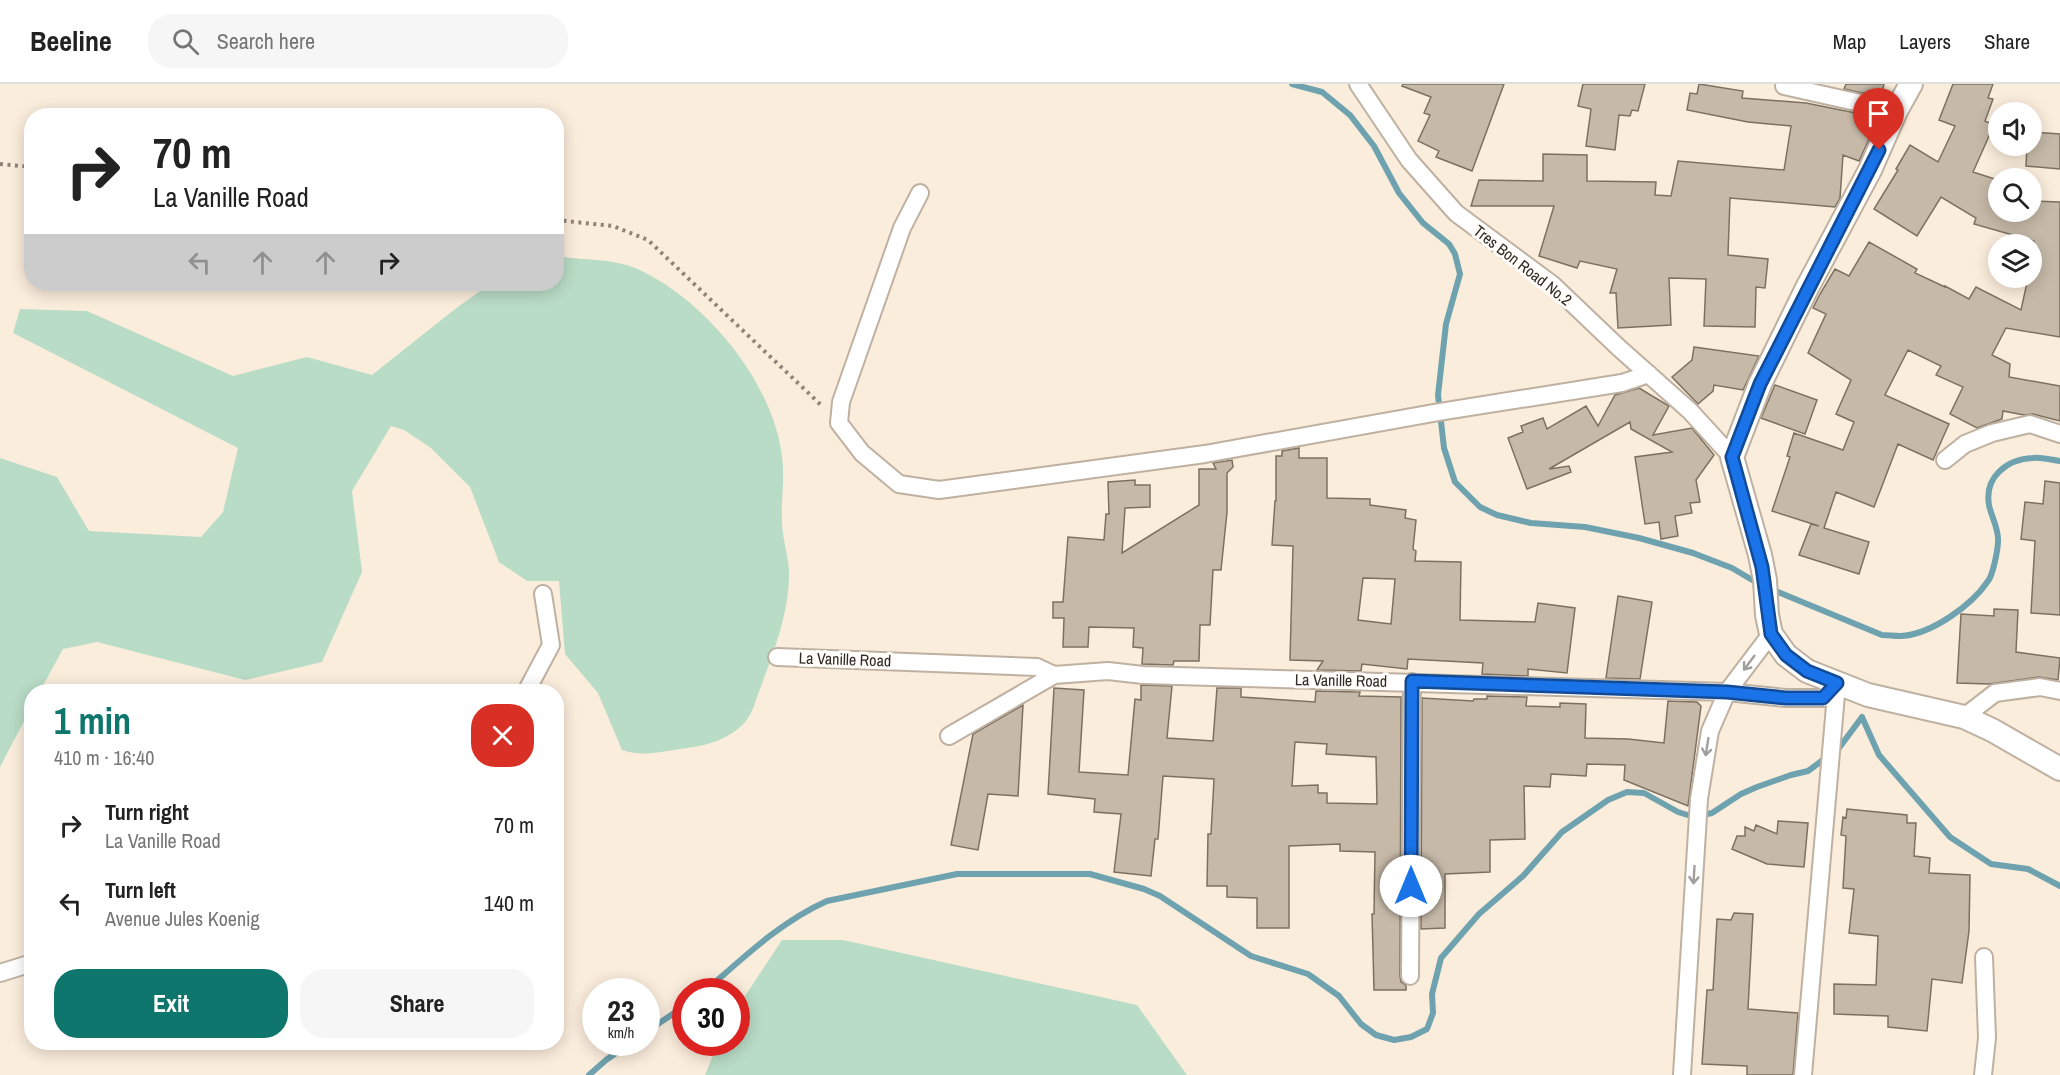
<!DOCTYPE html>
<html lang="en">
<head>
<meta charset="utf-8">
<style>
	:root { --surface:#fff; --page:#f6f6f6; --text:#222; --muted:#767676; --line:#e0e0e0; --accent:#0f766e }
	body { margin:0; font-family:"Archivo Narrow",sans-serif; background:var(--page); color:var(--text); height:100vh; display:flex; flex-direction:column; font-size:22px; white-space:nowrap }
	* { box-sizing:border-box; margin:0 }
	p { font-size:20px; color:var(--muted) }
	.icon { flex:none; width:33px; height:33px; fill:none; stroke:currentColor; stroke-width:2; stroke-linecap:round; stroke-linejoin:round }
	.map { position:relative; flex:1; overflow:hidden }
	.drawer { position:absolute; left:24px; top:600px; width:540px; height:366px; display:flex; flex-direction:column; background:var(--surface); border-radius:24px; box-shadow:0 3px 15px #0003 }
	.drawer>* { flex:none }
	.hud { position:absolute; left:24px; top:24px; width:540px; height:183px; border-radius:24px; box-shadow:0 3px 15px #0003; background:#fff; color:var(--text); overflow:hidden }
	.buttons { position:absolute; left:1988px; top:18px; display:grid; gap:12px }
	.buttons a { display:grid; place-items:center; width:54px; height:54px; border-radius:50%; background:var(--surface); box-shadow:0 3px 15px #0003; font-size:30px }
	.speed { position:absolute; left:582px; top:894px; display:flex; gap:12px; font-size:30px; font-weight:700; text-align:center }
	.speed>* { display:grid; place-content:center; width:78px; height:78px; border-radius:50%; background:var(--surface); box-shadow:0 3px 15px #0003; line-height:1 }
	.speed small { font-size:15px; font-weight:400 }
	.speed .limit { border:9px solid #d22; background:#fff; color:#111 }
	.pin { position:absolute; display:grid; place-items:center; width:51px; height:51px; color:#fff; margin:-62px -26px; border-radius:50% 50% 50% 0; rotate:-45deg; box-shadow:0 0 6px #0007 }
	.pin .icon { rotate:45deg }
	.me { position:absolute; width:66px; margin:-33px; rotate:0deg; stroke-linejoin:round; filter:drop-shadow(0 0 4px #0008) }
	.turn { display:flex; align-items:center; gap:21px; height:126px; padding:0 30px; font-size:27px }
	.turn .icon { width:78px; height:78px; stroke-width:2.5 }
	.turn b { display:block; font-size:42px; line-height:51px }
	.lanes { display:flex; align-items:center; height:57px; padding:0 30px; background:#0003; justify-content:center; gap:30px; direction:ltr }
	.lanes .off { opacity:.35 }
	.round { display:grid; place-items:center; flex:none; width:63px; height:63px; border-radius:24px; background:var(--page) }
	.head { display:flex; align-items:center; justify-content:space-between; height:102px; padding:0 30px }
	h1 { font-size:36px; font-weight:800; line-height:45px; color:var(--accent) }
	.action { display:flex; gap:12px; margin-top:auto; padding:12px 30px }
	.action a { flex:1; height:69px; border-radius:24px; background:var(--accent); color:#fff; font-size:24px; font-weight:800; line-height:69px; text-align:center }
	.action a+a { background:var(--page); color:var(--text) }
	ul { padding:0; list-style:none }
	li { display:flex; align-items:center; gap:18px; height:78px; padding:0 30px }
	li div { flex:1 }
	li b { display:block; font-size:22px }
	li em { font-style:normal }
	header { display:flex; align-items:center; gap:36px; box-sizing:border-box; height:84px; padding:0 30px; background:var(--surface); border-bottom:2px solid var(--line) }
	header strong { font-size:28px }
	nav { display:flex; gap:33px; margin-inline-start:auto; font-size:21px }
	.search { width:420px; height:54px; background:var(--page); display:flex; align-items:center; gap:15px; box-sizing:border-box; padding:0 21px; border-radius:24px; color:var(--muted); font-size:22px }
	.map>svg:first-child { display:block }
</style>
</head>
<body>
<header>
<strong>Beeline</strong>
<div class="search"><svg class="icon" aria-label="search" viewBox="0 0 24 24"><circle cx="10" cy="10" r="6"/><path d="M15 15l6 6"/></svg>Search here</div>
<nav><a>Map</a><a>Layers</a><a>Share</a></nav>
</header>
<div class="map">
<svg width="2060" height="991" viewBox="0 0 2060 991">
	<rect width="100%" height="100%" fill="#fbeddc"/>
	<path fill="#b9dcc6" d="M 563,173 C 587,176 613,175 635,184 C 703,213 774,298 782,373 C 785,394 781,416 782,437 C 782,453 788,470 789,486 C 790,527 774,567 760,605 C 756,615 753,629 745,638 C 728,657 704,662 680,665 C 659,668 643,673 622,666 L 598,609 L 565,570 L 559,497 L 527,497 L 499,478 L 470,403 L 431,364 L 404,346 L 391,342 L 352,407 L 362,488 L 322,578 L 245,596 L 97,558 L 63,565 L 40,607 L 32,608 L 31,624 L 0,683 L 0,374 L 57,393 L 89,447 L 201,453 L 223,428 L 238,364 L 13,249 L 20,225 L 87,227 L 233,292 L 307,273 L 372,291 L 455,225 L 490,200 L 556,200 L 557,174 Z
		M 782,856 L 843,856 L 1137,921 L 1187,991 L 705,991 L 718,959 L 736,958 L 737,924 Z"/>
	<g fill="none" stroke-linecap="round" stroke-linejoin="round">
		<path stroke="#6fa2af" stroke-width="6" d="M 1292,0 L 1322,8 L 1350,31 L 1374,62 L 1399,109 L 1423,139 L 1449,160 L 1455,170 L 1460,190 L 1446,240 L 1438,311 L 1444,364 L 1455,398 L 1480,423 L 1497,431 L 1531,439 L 1585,443 L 1639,454 L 1693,469 L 1732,484 L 1759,500
			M 1771,505 L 1882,551 C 1888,551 1894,552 1900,552 C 1931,551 1972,521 1988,497 C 1993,491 1998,465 1998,457 C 1999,445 1991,432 1989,421 C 1984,393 2007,375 2033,374 C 2041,373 2051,376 2060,377
			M 1862,633 L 1879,671 L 1950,753 L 1991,780 L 2028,785 L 2060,802
			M 1835,667 L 1839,664 L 1862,633
			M 704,908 C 743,874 780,838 827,817 L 957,790 L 1090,790 L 1144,805 L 1160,812 L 1251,872 L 1308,890 L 1339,912 L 1361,940 L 1376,951 L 1394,956 L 1411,953 L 1427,945 L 1433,929 L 1432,910 L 1441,874 L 1479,830 L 1523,792 L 1562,748 L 1608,716 L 1627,708 L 1644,709 L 1678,728 L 1694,733 L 1712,729 L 1741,710 L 1757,703 L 1791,691 L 1808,687 L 1827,673
			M 646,948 L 686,921
			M 589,991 L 606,976 L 632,958"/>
	</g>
	<path fill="#c6b9a8" stroke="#7c7161" stroke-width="1.5" fill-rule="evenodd" d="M 1403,0 L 1504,0 L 1472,87 L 1436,73 L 1439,67 L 1418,57 L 1430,31 L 1424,29 L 1431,13 L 1402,2 Z
		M 1583,0 L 1645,0 L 1638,27 L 1632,26 L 1630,32 L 1619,31 L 1615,66 L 1586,62 L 1591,25 L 1578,22 Z
		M 1699,0 L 1743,7 L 1742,14 L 1806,19 L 1876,33 L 1875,42 L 1859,77 L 1843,71 L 1840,114 L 1835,123 L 1730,114 L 1728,171 L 1768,175 L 1765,204 L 1756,203 L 1755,243 L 1704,242 L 1706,195 L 1669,194 L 1671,241 L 1618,244 L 1616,209 L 1610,209 L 1617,185 L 1580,177 L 1577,184 L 1539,172 L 1554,122 L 1471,122 L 1479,96 L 1543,97 L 1543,70 L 1587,71 L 1587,97 L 1656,98 L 1655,111 L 1671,112 L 1678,77 L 1784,86 L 1791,42 L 1748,38 L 1687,26 L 1690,9 L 1697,10 Z
		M 1846,0 L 1884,0 L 1881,13 L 1844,5 Z
		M 1953,0 L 1993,0 L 1988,14 L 1993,15 L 1985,37 L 1994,41 L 1973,88 L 1998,96 L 1998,128 L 2031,128 L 2031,117 L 2060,118 L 2060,253 L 2006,244 L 1992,271 L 2010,280 L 2009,293 L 2060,302 L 2060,337 L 2033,330 L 2024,331 L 2003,327 L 2002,335 L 1977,344 L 1950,330 L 1963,303 L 1936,291 L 1941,282 L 1908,266 L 1885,311 L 1949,340 L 1933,376 L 1898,360 L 1874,423 L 1836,408 L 1824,444 L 1869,458 L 1859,490 L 1799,471 L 1811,440 L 1819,442 L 1772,427 L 1790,373 L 1787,372 L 1794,349 L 1843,366 L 1854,338 L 1836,330 L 1851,296 L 1808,269 L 1826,230 L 1813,224 L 1820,210 L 1835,185 L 1849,192 L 1869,158 L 1917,185 L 1915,189 L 1945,203 L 1945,202 L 1969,215 L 1976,203 L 2021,226 L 2028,194 L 2031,194 L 2034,157 L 1974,140 L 1976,134 L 1941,113 L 1917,152 L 1874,125 L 1898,86 L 1896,85 L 1910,61 L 1938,78 L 1955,42 L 1939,36 Z
		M 2031,48 L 2060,50 L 2060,85 L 2026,82 L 2027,62 L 2031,62 Z
		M 1694,263 L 1759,272 L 1743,306 L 1714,301 L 1713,307 L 1698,320 L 1672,293 L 1692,276 Z
		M 1775,301 L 1817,316 L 1805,350 L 1761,334 Z
		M 1639,304 L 1669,322 L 1653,351 L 1692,344 L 1714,371 L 1696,396 L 1700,418 L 1690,419 L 1692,429 L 1675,432 L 1678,452 L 1661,455 L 1659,438 L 1645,440 L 1635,373 L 1672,368 L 1631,345 L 1630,338 L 1549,385 L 1569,382 L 1571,388 L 1527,405 L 1508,354 L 1523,348 L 1521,342 L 1543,334 L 1547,345 L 1586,322 L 1598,342 L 1615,311 Z
		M 1299,364 L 1299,374 L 1327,374 L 1327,414 L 1370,415 L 1370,421 L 1406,426 L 1405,434 L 1416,436 L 1413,465 L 1416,467 L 1415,477 L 1461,478 L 1460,536 L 1535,538 L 1538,519 L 1575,524 L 1567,589 L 1528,585 L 1528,592 L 1482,590 L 1483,579 L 1408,575 L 1407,585 L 1362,580 L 1361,587 L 1317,586 L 1323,577 L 1290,576 L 1293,462 L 1272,461 L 1275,417 L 1276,417 L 1276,372 L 1282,372 L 1282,367 ZM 1363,494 L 1395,495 L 1391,540 L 1358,536 Z
		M 1232,376 L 1233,383 L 1227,389 L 1227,428 L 1221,486 L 1213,486 L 1210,541 L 1200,541 L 1199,577 L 1174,577 L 1173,581 L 1142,580 L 1143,564 L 1133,563 L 1134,544 L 1089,543 L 1088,563 L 1063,563 L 1064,534 L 1053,534 L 1053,518 L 1063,518 L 1068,453 L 1104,456 L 1106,430 L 1109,430 L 1108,398 L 1135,396 L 1135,401 L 1150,401 L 1150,423 L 1125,424 L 1122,469 L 1199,421 L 1199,385 L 1216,385 L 1213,379 Z
		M 2045,397 L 2060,399 L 2060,531 L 2031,529 L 2035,457 L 2021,455 L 2025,418 L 2043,420 Z
		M 1618,512 L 1652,518 L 1640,595 L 1606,594 Z
		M 1994,525 L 2018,526 L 2016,568 L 2060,574 L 2058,596 L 2039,593 L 1989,600 L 1957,599 L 1961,530 L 1994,532 Z
		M 1141,601 L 1172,602 L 1167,654 L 1213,657 L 1217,604 L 1241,604 L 1241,613 L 1315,618 L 1316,607 L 1360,608 L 1359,612 L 1401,613 L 1400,892 L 1401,898 L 1406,901 L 1406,906 L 1374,906 L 1372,830 L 1374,830 L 1375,768 L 1340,767 L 1340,760 L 1289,762 L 1289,844 L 1257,844 L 1257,814 L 1227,813 L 1227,802 L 1207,802 L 1208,750 L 1211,750 L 1214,695 L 1163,692 L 1158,755 L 1155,755 L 1151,792 L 1114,788 L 1121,730 L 1094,728 L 1095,715 L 1048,710 L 1054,604 L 1084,606 L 1079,688 L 1128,691 L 1135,615 L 1141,616 ZM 1295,658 L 1327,660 L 1326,670 L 1376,673 L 1377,720 L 1327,719 L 1327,709 L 1318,709 L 1318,701 L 1292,702 Z
		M 1487,612 L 1527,613 L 1526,622 L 1560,623 L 1560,619 L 1586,620 L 1585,654 L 1628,655 L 1664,659 L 1668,617 L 1697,618 L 1701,622 L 1688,722 L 1624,696 L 1625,681 L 1587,680 L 1586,692 L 1551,690 L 1550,703 L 1524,702 L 1525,755 L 1490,756 L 1490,788 L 1445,790 L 1445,844 L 1421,845 L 1422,614 L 1473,617 L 1474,615 L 1487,615 Z
		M 1023,621 L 1018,712 L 988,710 L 978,766 L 951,761 L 973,650 Z
		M 1847,725 L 1907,731 L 1907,739 L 1916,739 L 1914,772 L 1930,774 L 1929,789 L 1970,791 L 1969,847 L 1962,899 L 1932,895 L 1927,947 L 1888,943 L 1888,932 L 1834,930 L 1834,900 L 1876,901 L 1878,852 L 1849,849 L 1854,805 L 1843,804 L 1846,752 L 1841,751 L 1843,733 L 1846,734 Z
		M 1778,737 L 1808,739 L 1804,783 L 1767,780 L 1732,765 L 1737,752 L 1745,752 L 1745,743 L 1754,747 L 1756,741 L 1777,750 Z
		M 1734,829 L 1753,830 L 1748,925 L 1798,929 L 1793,991 L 1747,991 L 1747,982 L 1702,980 L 1707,906 L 1713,906 L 1717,835 L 1731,836 Z"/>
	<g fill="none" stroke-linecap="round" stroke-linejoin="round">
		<g stroke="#bfb1a1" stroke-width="20">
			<path id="street" d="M 1358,0 L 1409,76 L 1456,129 L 1553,201 L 1618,263 L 1690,327 L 1732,373
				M 1784,2 L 1896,27
				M 920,109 L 902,144 L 841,318 L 839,339 L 862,369 L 899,400 L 939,406 L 1205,370 L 1439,328 L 1622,299 L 1649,290
				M 1945,376 L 1965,360 L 1992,349 L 2030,340 L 2060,350
				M 777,573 L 1037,583 L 1054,591
				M 526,608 L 551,561 L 543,510
				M 1964,633 L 1995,609 L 2040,603 L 2060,607
				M 949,652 L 1054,591 L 1108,587 L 1143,591 L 1727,608 L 1786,614 L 1823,614 L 1837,599
				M 0,889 L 32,879
				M 1410,892 L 1412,598
				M 1682,991 L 1699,715 L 1710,647 L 1727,608 L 1771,550
				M 1803,991 L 1837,599
				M 1983,991 L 1987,954 L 1984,873"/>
		</g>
		<g stroke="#bfb1a1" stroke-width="26">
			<path id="secondary" d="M 1911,0 L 1896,27 L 1870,86 L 1807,204 L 1760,300 L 1732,373 L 1760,471 L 1765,496 L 1767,531 L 1771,550 L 1786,571 L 1807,587 L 1868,611 L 1964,633 L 1992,646 L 2060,685"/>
		</g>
		<path stroke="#8d8478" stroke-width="4" stroke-dasharray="3 4.5" stroke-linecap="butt" d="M 0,80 L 32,83
			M 556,136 L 613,142 L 648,156 L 822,322"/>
		<use href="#street" stroke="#fff" stroke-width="16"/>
		<use href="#secondary" stroke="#fff" stroke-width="22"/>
	</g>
	<defs><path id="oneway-shaft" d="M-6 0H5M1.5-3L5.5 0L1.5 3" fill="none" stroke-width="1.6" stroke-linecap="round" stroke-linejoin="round" transform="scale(1.5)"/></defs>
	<g stroke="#a19f9c">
		<use href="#oneway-shaft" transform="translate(1749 579) rotate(127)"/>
		<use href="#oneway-shaft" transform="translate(1707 663) rotate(99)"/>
		<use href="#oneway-shaft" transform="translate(1694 791) rotate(93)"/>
	</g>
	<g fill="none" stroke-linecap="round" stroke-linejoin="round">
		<g stroke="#114b97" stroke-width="15">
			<path id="route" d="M 1411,802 L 1412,597 L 1727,608 L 1786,614 L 1823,614 L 1837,599 L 1807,587 L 1786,571 L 1771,550 L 1762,483 L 1732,373 L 1760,300 L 1879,66"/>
		</g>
		<use href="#route" stroke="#1a73e8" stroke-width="10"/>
	</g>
	<g text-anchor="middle" stroke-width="6" stroke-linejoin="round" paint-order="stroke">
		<g font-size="16" fill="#2f2a23" stroke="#fffcf9">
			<text transform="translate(1523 181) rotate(38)" y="6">Tres Bon Road No.2</text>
			<text transform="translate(845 575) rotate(2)" y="6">La Vanille Road</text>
			<text transform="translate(1341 596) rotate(1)" y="6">La Vanille Road</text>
		</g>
	</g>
</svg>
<div class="buttons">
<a><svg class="icon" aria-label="sound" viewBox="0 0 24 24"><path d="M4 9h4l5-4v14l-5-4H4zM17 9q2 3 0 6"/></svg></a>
<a><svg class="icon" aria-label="search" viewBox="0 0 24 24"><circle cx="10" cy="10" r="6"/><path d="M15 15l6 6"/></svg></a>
<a><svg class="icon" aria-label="layers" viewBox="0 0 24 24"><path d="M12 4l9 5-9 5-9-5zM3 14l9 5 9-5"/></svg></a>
</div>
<div class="speed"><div>23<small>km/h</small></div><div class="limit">30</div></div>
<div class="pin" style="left:1879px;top:66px;background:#d93025"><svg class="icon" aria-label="arrive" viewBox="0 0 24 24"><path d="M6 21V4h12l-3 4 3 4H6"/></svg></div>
<svg class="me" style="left:1411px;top:802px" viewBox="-20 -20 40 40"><circle r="19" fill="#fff"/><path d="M0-13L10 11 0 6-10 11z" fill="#1a73e8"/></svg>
<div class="hud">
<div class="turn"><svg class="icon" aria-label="right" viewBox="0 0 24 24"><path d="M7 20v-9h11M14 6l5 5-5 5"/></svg><div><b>70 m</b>La Vanille Road</div></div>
<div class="lanes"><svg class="icon off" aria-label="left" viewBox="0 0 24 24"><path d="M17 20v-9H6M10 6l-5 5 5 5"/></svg><svg class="icon off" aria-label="ahead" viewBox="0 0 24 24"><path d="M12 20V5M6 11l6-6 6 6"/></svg><svg class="icon off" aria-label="ahead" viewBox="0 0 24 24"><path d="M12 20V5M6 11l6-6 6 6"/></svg><svg class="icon" aria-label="right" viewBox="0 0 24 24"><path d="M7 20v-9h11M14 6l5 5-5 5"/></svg></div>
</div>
<section class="drawer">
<div class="head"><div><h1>1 min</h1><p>410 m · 16:40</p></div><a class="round" style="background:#d93025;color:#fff"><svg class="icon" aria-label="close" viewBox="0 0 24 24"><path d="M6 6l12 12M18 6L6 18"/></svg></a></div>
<ul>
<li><svg class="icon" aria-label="right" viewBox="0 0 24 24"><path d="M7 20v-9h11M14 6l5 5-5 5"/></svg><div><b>Turn right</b><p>La Vanille Road</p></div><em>70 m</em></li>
<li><svg class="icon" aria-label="left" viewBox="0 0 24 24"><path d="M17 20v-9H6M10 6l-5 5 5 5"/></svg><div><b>Turn left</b><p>Avenue Jules Koenig</p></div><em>140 m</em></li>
</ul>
<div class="action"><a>Exit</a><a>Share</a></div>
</section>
</div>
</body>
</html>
